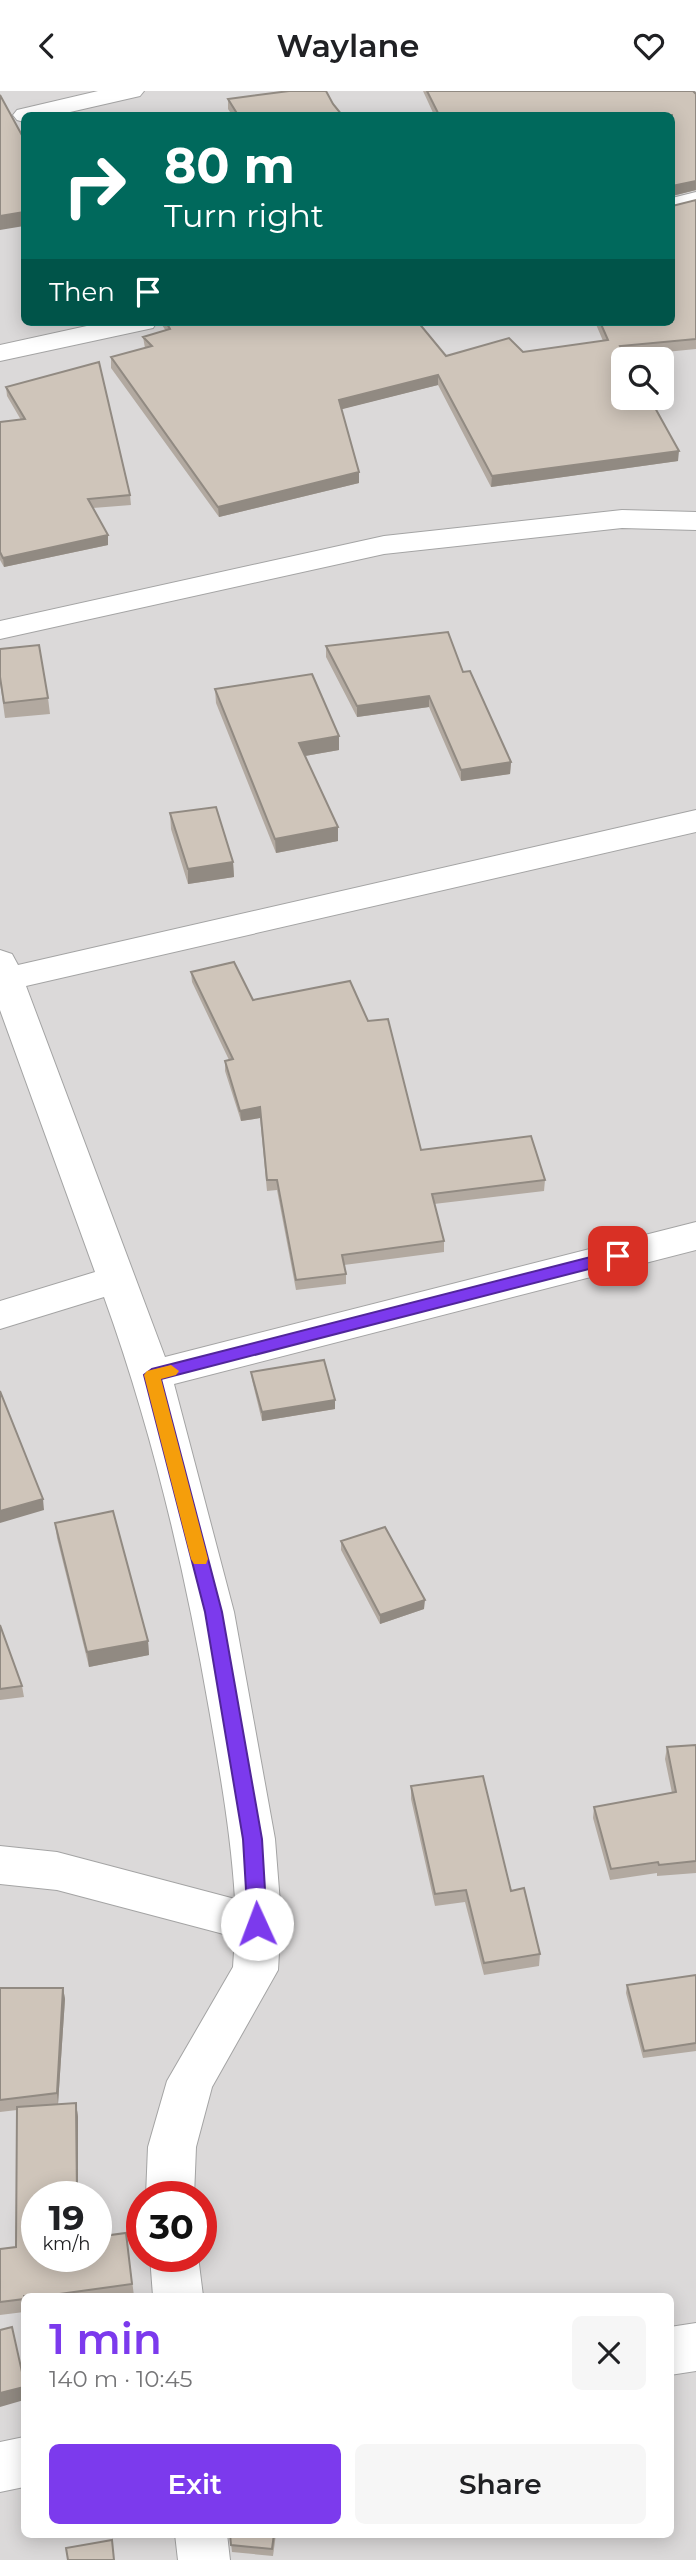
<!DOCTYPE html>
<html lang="en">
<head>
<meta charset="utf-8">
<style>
	:root { --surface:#fff; --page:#f6f6f6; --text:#202124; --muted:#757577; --accent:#7c3aed }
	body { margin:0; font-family:Montserrat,sans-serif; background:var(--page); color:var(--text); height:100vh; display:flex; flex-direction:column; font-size:26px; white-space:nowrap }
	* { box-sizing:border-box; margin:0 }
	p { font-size:23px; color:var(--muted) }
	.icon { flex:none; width:38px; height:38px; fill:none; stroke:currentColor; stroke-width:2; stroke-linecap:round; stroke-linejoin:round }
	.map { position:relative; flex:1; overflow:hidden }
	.panel { position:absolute; left:21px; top:2202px; width:653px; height:245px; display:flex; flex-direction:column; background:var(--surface); border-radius:10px; box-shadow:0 4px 18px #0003 }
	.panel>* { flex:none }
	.banner { position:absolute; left:21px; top:21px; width:654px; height:214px; border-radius:10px; box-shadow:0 4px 18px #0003; background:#00695c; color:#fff; overflow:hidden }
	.controls { position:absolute; left:611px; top:256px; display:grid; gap:14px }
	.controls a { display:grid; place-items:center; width:63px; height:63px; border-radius:10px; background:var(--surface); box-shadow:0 4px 18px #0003; font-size:35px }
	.speed { position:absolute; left:21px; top:2090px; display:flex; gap:14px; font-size:35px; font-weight:700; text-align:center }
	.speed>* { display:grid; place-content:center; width:91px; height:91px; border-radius:50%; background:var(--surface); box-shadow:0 4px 18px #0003; line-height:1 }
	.speed small { font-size:18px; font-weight:400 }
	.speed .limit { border:10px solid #d22; background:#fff; color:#111 }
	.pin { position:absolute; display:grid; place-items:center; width:60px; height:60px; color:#fff; margin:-30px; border-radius:14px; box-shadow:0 4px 10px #0006 }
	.me { position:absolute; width:77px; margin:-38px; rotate:358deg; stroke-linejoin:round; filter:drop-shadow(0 0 5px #0008) }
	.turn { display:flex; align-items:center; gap:24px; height:147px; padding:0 28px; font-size:32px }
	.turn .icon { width:91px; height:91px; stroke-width:2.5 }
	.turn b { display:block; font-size:49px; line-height:60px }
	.then { display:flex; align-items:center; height:66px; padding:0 28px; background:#0003; gap:14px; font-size:26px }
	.round { display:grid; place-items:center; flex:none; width:74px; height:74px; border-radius:10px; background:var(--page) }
	.headline { display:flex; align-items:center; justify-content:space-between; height:119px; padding:0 28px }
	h1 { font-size:42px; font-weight:600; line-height:52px; color:var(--accent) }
	.button { display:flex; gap:14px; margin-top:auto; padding:14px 28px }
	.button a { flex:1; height:80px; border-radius:10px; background:var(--accent); color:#fff; font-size:28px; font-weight:600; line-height:80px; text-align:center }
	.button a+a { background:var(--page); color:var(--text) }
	header { display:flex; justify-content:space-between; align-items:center; height:91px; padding:0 28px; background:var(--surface); font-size:32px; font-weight:600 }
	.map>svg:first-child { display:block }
</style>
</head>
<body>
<header><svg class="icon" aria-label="back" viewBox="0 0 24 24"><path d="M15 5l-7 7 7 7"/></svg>Waylane<svg class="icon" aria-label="heart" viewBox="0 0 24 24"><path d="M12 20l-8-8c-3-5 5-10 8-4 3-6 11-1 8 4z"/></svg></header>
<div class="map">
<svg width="696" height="2469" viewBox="0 0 696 2469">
	<rect width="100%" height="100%" fill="#efebe1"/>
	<path fill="#dbd9d9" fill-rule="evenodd" d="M 0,0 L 696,0 L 696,2469 L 0,2469 ZM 24,24 L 672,24 L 672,231 L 24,231 ZM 623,268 L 662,268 L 662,306 L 623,306 ZM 37,2105 L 96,2105 L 96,2165 L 37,2165 ZM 142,2105 L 201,2105 L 201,2165 L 142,2165 ZM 24,2205 L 670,2205 L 670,2443 L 24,2443 Z"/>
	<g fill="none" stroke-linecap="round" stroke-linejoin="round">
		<g stroke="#a4a4a4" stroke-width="2">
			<path id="minor" d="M 98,0 L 144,0 L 140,5 L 57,24 L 24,24 L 24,31 L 17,29 L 13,24 L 17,19 Z
				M 696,101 L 696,117 L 672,123 L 672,107 Z
				M 105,231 L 157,231 L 153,237 L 0,270 L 0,254 Z
				M 696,719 L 696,741 L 26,895 L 165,1266 L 696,1131 L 696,1159 L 174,1293 L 234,1521 L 275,1748 L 281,1825 L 278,1879 L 212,1996 L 196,2056 L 194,2105 L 146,2105 L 148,2056 L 167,1990 L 233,1876 L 235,1846 L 57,1799 L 0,1793 L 0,1755 L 57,1761 L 235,1808 C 231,1743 220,1681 209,1618 C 185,1479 152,1339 104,1206 L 0,1238 L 0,1210 L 95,1181 L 0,919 L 0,859 L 12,863 L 18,874 Z
				M 150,2165 L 198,2165 L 203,2205 L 153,2205 Z
				M 696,2232 L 696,2280 L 670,2284 L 670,2236 Z
				M 24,2346 L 24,2396 L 0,2401 L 0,2351 Z
				M 175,2443 L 227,2443 L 230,2469 L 178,2469 Z"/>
		</g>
		<g stroke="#a4a4a4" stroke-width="2">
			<path id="tertiary" d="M 622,419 L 696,421 L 696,439 L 622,437 L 384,463 L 0,548 L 0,530 L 384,445 Z"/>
		</g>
		<use href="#minor" fill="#fff" fill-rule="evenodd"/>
		<use href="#tertiary" fill="#fff" fill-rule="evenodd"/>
	</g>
	<path fill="#b2a9a0" d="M 423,0 L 693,0 L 696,3 L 696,99 L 672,105 L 672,24 L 434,24 Z
		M 228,8 L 333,13 L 342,24 L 232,24 L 228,18 Z
		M 696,109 L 696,258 L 625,265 L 678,370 L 491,396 L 438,294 L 341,318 L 359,392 L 219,426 L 111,277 L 111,266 L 145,257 L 143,246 L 166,240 L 160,231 L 418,231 L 446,265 L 523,261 L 603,250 L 595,231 L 672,231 Z
		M 6,296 L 130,404 L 131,414 L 93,417 L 108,444 L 108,454 L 4,476 L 0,469 L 0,331 L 21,329 L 7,305 Z
		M 326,555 L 463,581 L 511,671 L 510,683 L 461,690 L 429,616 L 357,626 L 326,566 Z
		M 0,558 L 48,607 L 50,623 L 5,627 L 0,591 Z
		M 215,598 L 339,645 L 339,659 L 305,665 L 338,750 L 276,762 L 216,612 Z
		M 170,722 L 233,771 L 234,786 L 188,793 L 171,738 Z
		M 191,881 L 253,909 L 421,1059 L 545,1089 L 544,1100 L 434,1113 L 444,1150 L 444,1161 L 344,1174 L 346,1183 L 346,1193 L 296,1199 L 277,1099 L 267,1100 L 260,1027 L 241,1030 L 225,980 L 225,970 L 229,969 L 192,891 Z
		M 251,1281 L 335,1318 L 262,1330 L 252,1289 Z
		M 55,1432 L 148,1550 L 149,1564 L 89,1576 L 57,1447 Z
		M 341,1450 L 424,1518 L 380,1533 L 341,1459 Z
		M 0,1534 L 22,1595 L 24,1606 L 0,1609 Z
		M 696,1654 L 696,1782 L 657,1785 L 657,1782 L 610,1789 L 593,1727 L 594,1716 L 672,1702 L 665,1668 L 667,1656 Z
		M 411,1695 L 511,1800 L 540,1863 L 539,1875 L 484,1884 L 465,1811 L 435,1815 L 411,1708 Z
		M 696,1884 L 696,1960 L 643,1967 L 626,1902 L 627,1894 Z
		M 0,1897 L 63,1897 L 65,1908 L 58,2013 L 76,2012 L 78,2026 L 37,2165 L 126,2142 L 134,2205 L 24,2205 L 24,2221 L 0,2224 L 0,2158 L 16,2156 L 17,2019 L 0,2021 Z
		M 230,2443 L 276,2443 L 273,2465 L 232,2461 Z"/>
	<path fill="#918a82" d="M 696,90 L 696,99 L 672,105 L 672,95 Z
		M 24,121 L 24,135 L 0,139 L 0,125 Z
		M 438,284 L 438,294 L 339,319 L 339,309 Z
		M 679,360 L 678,370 L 491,396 L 492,385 Z
		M 359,381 L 359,392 L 219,426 L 218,416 Z
		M 108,444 L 108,454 L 4,476 L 3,467 Z
		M 429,605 L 429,616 L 357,626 L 357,615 Z
		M 339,645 L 339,659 L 299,666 L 299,652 Z
		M 511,671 L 510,683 L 461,690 L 461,679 Z
		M 338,736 L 338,750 L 276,762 L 275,748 Z
		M 233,771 L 234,786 L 188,793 L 188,778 Z
		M 260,1016 L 260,1027 L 241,1030 L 240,1020 Z
		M 335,1309 L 335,1318 L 262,1330 L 262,1321 Z
		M 43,1408 L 44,1419 L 0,1432 L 0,1420 Z
		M 425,1509 L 424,1518 L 380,1533 L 380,1524 Z
		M 148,1550 L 149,1564 L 89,1576 L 87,1561 Z
		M 63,1897 L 65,1908 L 58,2013 L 57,2002 Z
		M 76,2012 L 78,2026 L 78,2105 L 77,2105 Z
		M 24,2296 L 24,2309 L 0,2316 L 0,2302 Z"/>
	<path fill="#cfc5ba" stroke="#918a82" stroke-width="2" d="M 289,0 L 326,0 L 333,13 L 342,24 L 238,24 L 228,8 Z
		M 427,0 L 693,0 L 696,3 L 696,90 L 672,95 L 672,24 L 439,24 Z
		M 0,4 L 24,48 L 24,121 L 0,125 Z
		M 696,109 L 696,248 L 620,255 L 627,268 L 623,268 L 623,306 L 649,306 L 679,360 L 492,385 L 438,284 L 339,309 L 359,381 L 218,416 L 111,266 L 152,255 L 143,246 L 170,238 L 166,231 L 418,231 L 446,265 L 509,247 L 523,261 L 608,249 L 600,231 L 672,231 L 672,115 Z
		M 99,271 L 130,404 L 88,408 L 108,444 L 3,467 L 0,461 L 0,331 L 25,328 L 6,296 Z
		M 448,541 L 463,581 L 470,580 L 511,671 L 461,679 L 429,605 L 357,615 L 326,555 Z
		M 39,554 L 48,607 L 4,612 L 0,586 L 0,558 Z
		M 312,583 L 339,645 L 299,652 L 338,736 L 275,748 L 215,598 Z
		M 216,716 L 233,771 L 188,778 L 170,722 Z
		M 234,871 L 253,909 L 350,890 L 368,930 L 388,928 L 421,1059 L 531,1045 L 545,1089 L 432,1103 L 444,1150 L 342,1164 L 346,1183 L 296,1189 L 277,1089 L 267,1089 L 260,1016 L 240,1020 L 225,970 L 233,968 L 191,881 Z
		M 324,1269 L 335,1309 L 262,1321 L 251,1281 Z
		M 0,1300 L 43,1408 L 0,1420 Z
		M 113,1420 L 148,1550 L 87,1561 L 55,1432 Z
		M 385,1436 L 425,1509 L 380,1524 L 341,1450 Z
		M 0,1534 L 22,1595 L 0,1598 Z
		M 696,1654 L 696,1770 L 659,1774 L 658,1771 L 611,1778 L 594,1716 L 676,1701 L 667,1656 Z
		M 483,1685 L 511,1800 L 524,1797 L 540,1863 L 484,1872 L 466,1799 L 435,1803 L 411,1695 Z
		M 696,1884 L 696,1952 L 644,1960 L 627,1894 Z
		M 0,1897 L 63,1897 L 57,2002 L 0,2009 Z
		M 76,2012 L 77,2105 L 37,2105 L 37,2165 L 96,2165 L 96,2146 L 126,2142 L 132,2193 L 45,2205 L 24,2205 L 24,2208 L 0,2211 L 0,2158 L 16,2156 L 17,2016 Z
		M 12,2236 L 24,2290 L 24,2296 L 0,2302 L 0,2239 Z
		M 230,2443 L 274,2443 L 272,2458 L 231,2454 Z
		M 112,2449 L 114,2469 L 68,2469 L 66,2457 Z"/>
	<path fill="#7c3aed" stroke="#51269a" stroke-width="2" d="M 618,1159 L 624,1161 L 626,1165 L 624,1169 L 161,1288 L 222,1521 L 262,1748 L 267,1833 L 264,1839 L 257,1841 L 251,1839 L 248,1833 L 243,1748 L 205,1521 L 144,1284 L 152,1278 Z"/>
	<path fill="#f59e0b" d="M 171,1274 L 179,1280 L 176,1284 L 161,1288 L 208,1468 L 206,1473 L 194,1473 L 191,1468 L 144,1284 L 147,1280 Z"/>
</svg>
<div class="controls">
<a><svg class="icon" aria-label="search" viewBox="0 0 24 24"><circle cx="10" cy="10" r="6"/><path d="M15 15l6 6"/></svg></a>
</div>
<div class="speed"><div>19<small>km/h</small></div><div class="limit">30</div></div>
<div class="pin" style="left:618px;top:1165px;background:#d93025"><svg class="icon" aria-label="arrive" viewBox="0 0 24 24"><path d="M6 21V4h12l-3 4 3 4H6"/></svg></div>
<svg class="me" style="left:257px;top:1833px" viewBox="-20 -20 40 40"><circle r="19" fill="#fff"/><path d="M0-13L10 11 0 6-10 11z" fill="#7c3aed"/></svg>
<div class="banner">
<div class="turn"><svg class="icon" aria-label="right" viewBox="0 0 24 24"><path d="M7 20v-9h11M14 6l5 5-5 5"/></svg><div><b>80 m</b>Turn right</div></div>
<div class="then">Then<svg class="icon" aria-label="arrive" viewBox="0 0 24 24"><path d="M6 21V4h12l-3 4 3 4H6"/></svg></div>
</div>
<section class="panel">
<div class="headline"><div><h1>1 min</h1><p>140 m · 10:45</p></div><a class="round"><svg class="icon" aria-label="close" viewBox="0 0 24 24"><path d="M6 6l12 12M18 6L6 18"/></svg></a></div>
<div class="button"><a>Exit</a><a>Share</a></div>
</section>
</div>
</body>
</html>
